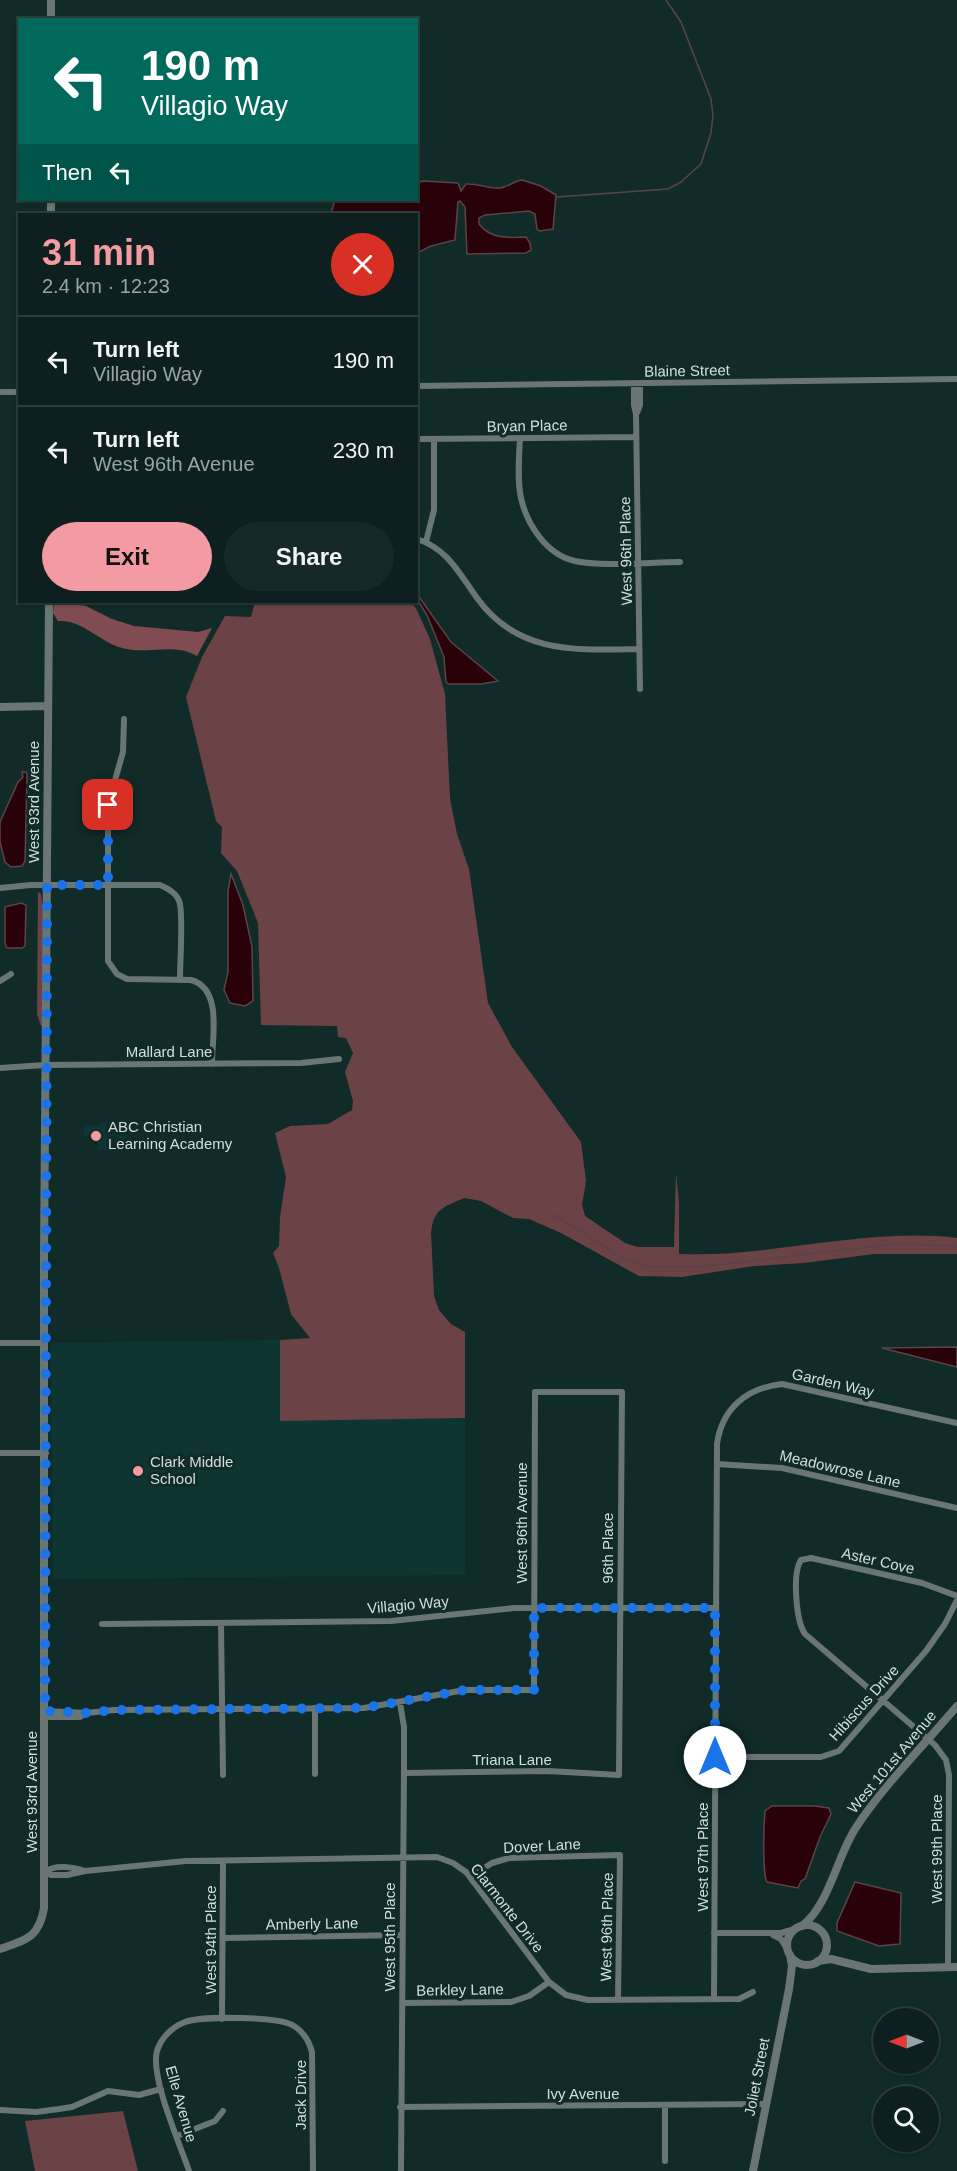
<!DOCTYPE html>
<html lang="en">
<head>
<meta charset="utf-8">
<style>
	:root { --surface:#0d201f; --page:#162828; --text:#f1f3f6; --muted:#9aa3a4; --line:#2d3e3d; --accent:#f49aa2 }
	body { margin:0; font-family:Helvetica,sans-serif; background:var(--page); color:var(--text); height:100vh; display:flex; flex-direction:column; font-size:22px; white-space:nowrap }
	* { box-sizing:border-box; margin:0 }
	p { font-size:20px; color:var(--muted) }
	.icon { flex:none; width:33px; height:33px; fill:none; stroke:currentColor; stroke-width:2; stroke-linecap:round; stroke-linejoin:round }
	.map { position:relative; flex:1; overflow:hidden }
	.drawer { position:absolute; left:18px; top:213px; width:400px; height:390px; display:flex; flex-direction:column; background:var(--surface); border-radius:0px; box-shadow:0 2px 4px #0004,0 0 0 2px var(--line) }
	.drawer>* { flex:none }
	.hud { position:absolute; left:18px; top:18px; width:400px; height:183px; border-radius:0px; box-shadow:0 2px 4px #0004,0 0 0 2px var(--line); background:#00695c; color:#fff; overflow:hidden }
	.needle { width:39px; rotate:270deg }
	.fabs { position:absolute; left:873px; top:2008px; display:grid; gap:12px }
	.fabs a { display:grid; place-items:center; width:66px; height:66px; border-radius:50%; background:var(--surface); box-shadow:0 2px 4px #0004,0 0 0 2px var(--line); font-size:30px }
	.pin { position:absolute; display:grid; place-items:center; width:51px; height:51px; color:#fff; margin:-26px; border-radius:12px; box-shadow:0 3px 9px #0006 }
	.me { position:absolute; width:66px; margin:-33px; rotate:0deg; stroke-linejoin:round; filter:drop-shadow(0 0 4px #0008) }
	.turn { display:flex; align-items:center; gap:21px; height:126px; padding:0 24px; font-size:27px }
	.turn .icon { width:78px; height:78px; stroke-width:2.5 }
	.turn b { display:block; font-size:42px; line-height:51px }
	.then { display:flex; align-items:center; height:57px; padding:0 24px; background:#0003; gap:12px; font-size:22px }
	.round { display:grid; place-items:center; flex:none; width:63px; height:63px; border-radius:32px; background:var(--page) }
	.head { display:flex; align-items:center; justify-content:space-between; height:102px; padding:0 24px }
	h1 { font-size:36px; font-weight:700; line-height:45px; color:var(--accent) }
	.primary-button { display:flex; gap:12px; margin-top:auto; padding:12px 24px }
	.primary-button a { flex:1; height:69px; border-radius:36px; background:var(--accent); color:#111; font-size:24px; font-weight:700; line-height:69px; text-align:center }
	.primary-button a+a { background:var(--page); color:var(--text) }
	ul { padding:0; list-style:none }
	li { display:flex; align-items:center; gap:18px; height:90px; padding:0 24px; border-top:2px solid var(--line) }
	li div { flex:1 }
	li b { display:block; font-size:22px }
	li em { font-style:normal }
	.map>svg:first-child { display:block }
</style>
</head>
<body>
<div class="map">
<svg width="957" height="2171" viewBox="0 0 957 2171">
	<rect width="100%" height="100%" fill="#112b29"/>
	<path fill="#0f3532" d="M 100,1122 L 106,1122 L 106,1125 L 126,1126 L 126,1150 L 116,1150 L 116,1136 L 108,1136 L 108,1150 L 98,1150 L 98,1137 L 84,1136 L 84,1125 L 99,1125 Z
		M 280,1340 L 280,1421 L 465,1418 L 465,1575 L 53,1579 L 51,1343 Z"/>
	<path fill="#6b4346" d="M 255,602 L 409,602 L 416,608 L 430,639 L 445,694 L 450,799 L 457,834 L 469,869 L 488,1003 L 512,1047 L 581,1142 L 586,1181 L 582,1205 L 585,1216 L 625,1243 L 638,1247 L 674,1247 L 676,1173 L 679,1203 L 679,1254 C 770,1258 864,1227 957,1238 L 957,1254 L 874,1254 L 804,1263 L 754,1266 L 682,1277 L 639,1276 L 561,1233 L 529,1219 L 513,1218 L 481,1201 L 464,1198 L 446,1206 L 438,1212 L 433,1221 L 431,1232 L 434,1296 L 439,1310 L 451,1324 L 465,1332 L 465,1418 L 280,1421 L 280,1340 L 310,1338 L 291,1314 L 279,1268 L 273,1253 L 279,1246 L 280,1217 L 286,1177 L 275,1133 L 290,1126 L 328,1124 L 352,1110 L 353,1101 L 345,1072 L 353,1053 L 346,1038 L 338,1037 L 337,1026 L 261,1025 L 258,923 L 237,871 L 221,853 L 222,827 L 216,821 L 186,697 L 202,657 L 225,616 L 251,617 Z
		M 38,892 L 41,894 L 44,917 L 43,1026 L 41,1026 L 37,1014 Z
		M 123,2111 L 138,2171 L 35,2171 L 25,2121 Z"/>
	<path fill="#804c51" d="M 61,602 L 86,606 L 112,619 L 134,626 L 198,632 L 212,628 L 197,656 C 174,642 147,655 122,648 C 100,642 82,619 58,621 L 53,613 L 54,603 Z"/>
	<path fill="#290108" stroke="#5b4448" stroke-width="1.5" d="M 522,180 L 541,186 L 556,195 L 553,229 L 540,231 L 537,229 L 535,214 L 529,211 L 485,215 L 479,218 L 479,224 C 490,239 509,238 526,237 L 530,243 L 531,250 L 526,253 L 467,254 L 465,207 L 460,201 L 458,202 L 455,240 L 431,246 L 417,253 L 417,214 L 331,214 L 335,200 L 417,200 L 417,183 L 423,181 L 458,183 L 461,191 L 466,184 C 478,183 488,189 500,188 C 509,187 513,181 522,180 Z
		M 417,594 L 451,642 L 498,681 L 481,684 L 449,684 L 446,682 L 444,657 L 427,615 L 417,599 Z
		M 22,772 L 26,772 L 27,775 L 25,861 L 22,866 L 11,867 L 5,862 L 0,842 L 0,822 L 18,782 L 23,777 Z
		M 231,874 L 243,905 L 252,947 L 253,1001 L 245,1006 L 230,1003 L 224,990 L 228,972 L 228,891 Z
		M 21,903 L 26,905 L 25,946 L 22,948 L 7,948 L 5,943 L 5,907 Z
		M 957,1347 L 957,1367 L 882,1348 Z
		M 815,1806 L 829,1808 L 831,1814 L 820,1837 L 805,1879 L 801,1881 L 798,1888 L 767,1882 C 762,1873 764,1824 765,1811 L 772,1806 Z
		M 855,1882 L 901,1893 L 900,1944 L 879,1946 L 837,1931 L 837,1923 Z"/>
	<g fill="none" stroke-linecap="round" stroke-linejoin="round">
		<path stroke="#5b4448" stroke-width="1.5" d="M 556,197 L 668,189 L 681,182 L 701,164 L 711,133 L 713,115 L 711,99 L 681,22 L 666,0
			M 548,1211 L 626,1260 L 650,1267 L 699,1267 L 895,1244 L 957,1246"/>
		<path stroke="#6a7674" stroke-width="6" d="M 634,384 L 634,405 L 636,414 L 640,689
			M 417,386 L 957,379
			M 0,392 L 20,392
			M 637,413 L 640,405 L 640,384
			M 520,438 C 519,457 517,480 521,498 C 527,525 547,555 575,561 C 602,567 651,562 680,562
			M 417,439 L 636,437
			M 417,539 C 448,549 459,573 477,598 C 518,655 577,650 639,649
			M 426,542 L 434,510 L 434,439
			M 124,719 L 123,752 L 108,805 L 108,961 L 117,974 L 127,979 L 191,980 C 223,989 212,1037 212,1064
			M 0,888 L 31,885 L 160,885 C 169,889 178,894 180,904 C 183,922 180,960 180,980
			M 0,981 L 11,974
			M 0,1068 L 45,1065 L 301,1063 L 339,1059
			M 0,1343 L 45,1343
			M 0,1453 L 46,1453
			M 717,1464 L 782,1468 L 957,1508
			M 221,1623 L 223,1775
			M 102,1624 L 391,1621 L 514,1608 L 715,1608
			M 400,1703 L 404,1727 L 404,1766 L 401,2171
			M 315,1708 L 315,1774
			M 45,1711 L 87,1713
			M 45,1717 L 80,1717 L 87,1713 L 114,1710 L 364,1708 L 465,1690 L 534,1690 L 535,1392 L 622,1392 L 619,1775 L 548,1771 L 404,1773
			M 715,1757 L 821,1757 L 839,1751 L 926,1651 L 945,1624 L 957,1600
			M 45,1872 L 51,1875 L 67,1875 L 85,1871 L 186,1861 L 437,1857 L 453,1863 L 466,1872 L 549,1982 L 566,1995 L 588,2000 L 739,1999 L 753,1992
			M 45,1872 C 55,1864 73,1867 85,1871
			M 470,1877 L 492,1863 L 509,1858 L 620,1855 L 618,1999
			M 714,1933 L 781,1933 L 795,1929
			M 773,1935 L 781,1939 L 787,1949
			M 223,1938 L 402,1935
			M 948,1967 L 949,1775 L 946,1760 L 935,1745 L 805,1634 C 796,1621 792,1573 801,1560 L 811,1558 L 922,1583 L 957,1596
			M 714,1999 L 717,1444 C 722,1408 747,1388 782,1384 L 957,1423
			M 402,2003 L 511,2002 L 529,1996 L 549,1982
			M 222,2019 L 223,1861
			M 665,2105 L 665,2161
			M 400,2107 L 765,2104
			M 0,2110 L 36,2112 L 59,2109 L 72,2107 L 108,2091 L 139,2095 L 161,2089
			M 177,2136 L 215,2121 L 223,2111
			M 189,2171 C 180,2144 150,2077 157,2051 C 161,2038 172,2027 185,2022 C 201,2016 280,2016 294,2026 C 304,2032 309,2041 312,2052 L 313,2171"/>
		<path stroke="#6a7674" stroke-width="8" d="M 51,20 L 51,0
			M 51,214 L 51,200
			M 0,707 L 48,706
			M787 1945a20 20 0 1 1 40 0a20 20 0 1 1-40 0Z
			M 802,1926 C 830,1904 837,1855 857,1826 C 884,1785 925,1744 957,1706
			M 0,1949 C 26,1940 39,1938 44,1908 L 44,1259 L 49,602
			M 818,1961 L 831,1959 L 871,1969 L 957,1967
			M 753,2171 L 789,1989 L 792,1966 L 790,1955"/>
	</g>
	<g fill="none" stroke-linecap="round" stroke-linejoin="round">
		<path stroke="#1a73e8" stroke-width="10" stroke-dasharray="0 18" d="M 108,805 L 108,885 L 47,885 L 45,1711 L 87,1713 L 114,1710 L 364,1708 L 465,1690 L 534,1690 L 534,1608 L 715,1608 L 715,1757"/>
	</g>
	<g fill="#f49aa2" stroke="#112b29" stroke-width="2">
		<circle cx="96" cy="1136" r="6"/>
		<circle cx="138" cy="1471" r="6"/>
	</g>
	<g text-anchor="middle" stroke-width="6" stroke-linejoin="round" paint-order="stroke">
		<g font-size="15" fill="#d0dfdd" stroke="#112b29">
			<text transform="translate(687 371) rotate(-1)" y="5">Blaine Street</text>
			<text transform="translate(527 426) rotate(-1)" y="5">Bryan Place</text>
			<text transform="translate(626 551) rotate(-91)" y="5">West 96th Place</text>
			<text transform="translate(34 802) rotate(-90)" y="5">West 93rd Avenue</text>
			<text x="169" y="1057">Mallard Lane</text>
			<text transform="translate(833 1383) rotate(13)" y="5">Garden Way</text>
			<text transform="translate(840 1469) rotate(13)" y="5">Meadowrose Lane</text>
			<text transform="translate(522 1523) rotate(-90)" y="5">West 96th Avenue</text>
			<text transform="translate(608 1548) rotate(-90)" y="5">96th Place</text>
			<text transform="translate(878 1561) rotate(13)" y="5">Aster Cove</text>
			<text transform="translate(408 1605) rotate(-5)" y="5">Villagio Way</text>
			<text transform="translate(864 1703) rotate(-48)" y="5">Hibiscus Drive</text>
			<text x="512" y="1765">Triana Lane</text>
			<text transform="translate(892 1762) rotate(-50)" y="5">West 101st Avenue</text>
			<text transform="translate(32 1792) rotate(-90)" y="5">West 93rd Avenue</text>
			<text transform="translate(542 1846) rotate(-3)" y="5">Dover Lane</text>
			<text transform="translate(937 1849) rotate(-90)" y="5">West 99th Place</text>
			<text transform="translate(703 1857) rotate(-90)" y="5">West 97th Place</text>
			<text transform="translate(507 1908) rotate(52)" y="5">Clarmonte Drive</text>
			<text transform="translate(312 1924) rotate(-1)" y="5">Amberly Lane</text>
			<text transform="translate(607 1927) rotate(-89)" y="5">West 96th Place</text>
			<text transform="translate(390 1937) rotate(-90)" y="5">West 95th Place</text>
			<text transform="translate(211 1940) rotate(-90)" y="5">West 94th Place</text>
			<text transform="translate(460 1990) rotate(-1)" y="5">Berkley Lane</text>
			<text transform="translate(757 2077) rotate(-79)" y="5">Joliet Street</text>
			<text x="583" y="2099">Ivy Avenue</text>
			<text transform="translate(301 2095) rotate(-90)" y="5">Jack Drive</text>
			<text transform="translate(181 2104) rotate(74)" y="5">Elle Avenue</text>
		</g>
		<g font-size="15" fill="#d0dfdd" stroke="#112b29" text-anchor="start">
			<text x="108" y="1132">ABC Christian<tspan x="108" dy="17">Learning Academy</tspan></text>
			<text x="150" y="1467">Clark Middle<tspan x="150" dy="17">School</tspan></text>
		</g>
	</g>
</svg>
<div class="fabs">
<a><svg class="needle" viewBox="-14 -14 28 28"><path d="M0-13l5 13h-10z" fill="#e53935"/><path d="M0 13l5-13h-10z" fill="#9aa3a4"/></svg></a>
<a><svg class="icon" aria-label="search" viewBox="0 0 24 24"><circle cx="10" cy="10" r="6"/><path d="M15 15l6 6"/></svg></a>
</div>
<div class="pin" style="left:108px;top:805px;background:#d93025"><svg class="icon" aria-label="arrive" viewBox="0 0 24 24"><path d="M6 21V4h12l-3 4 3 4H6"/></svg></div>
<svg class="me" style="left:715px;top:1757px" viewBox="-20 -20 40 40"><circle r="19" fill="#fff"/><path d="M0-13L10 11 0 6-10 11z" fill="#1a73e8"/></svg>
<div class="hud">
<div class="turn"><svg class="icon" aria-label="left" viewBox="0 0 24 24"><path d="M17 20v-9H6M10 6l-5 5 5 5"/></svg><div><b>190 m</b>Villagio Way</div></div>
<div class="then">Then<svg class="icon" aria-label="left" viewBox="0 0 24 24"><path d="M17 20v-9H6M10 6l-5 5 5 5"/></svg></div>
</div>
<section class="drawer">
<div class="head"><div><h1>31 min</h1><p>2.4 km · 12:23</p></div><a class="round" style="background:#d93025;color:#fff"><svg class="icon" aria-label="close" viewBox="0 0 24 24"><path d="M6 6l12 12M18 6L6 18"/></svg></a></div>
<ul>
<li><svg class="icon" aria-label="left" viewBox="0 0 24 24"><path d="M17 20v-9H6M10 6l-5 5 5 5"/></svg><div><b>Turn left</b><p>Villagio Way</p></div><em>190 m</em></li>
<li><svg class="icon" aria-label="left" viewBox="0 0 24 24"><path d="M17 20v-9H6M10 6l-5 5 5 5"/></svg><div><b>Turn left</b><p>West 96th Avenue</p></div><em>230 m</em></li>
</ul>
<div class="primary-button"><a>Exit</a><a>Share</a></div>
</section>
</div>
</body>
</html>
